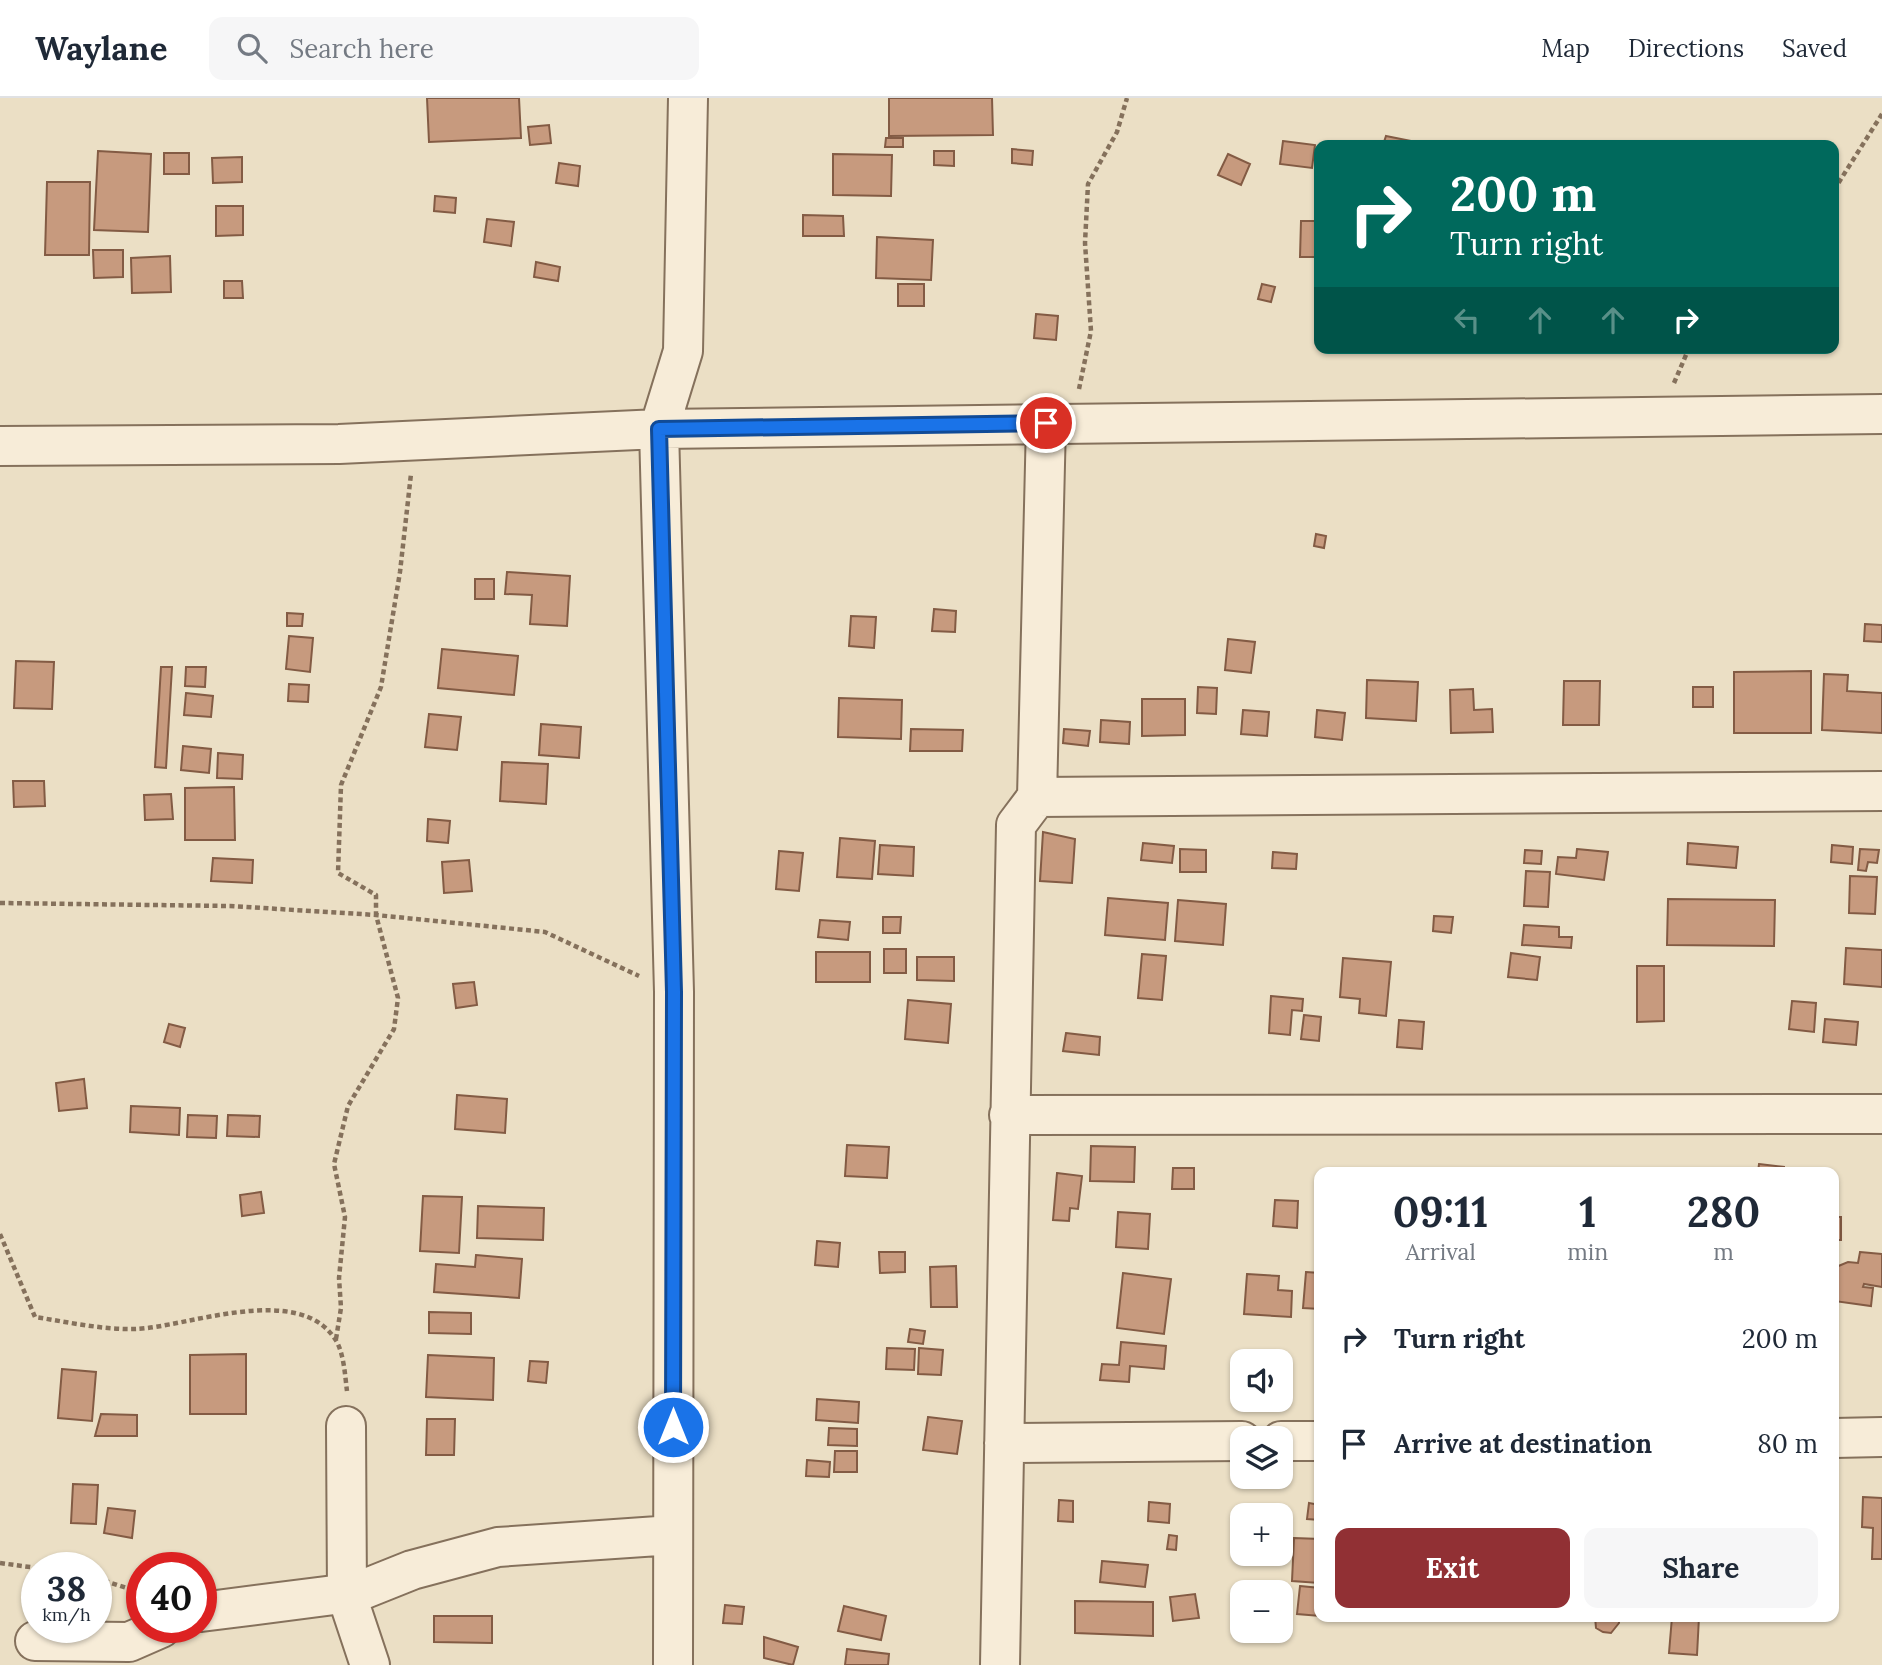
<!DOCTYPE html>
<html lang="en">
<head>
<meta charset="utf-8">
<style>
	:root { --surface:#fff; --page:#f6f6f7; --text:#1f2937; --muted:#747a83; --line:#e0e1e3; --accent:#913034 }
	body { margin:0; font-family:Lora,serif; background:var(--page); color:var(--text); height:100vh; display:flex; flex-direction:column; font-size:26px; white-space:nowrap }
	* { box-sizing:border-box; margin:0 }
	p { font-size:23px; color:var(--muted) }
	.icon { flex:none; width:38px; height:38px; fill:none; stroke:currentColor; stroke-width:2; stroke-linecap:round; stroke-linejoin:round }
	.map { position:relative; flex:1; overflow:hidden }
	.drawer { position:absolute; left:1314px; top:1069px; width:525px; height:455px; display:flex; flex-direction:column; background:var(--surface); border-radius:14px; box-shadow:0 2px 5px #0004 }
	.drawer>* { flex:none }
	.guide { position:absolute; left:1314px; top:42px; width:525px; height:214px; border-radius:14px; box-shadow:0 2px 5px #0004; background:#00695c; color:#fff; overflow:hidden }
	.tools { position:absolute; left:1230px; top:1251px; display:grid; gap:14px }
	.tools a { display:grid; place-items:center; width:63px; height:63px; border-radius:14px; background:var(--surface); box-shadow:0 2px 5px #0004; font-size:35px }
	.speed { position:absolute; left:21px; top:1454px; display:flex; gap:14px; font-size:35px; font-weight:700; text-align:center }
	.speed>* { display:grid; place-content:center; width:91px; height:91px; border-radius:50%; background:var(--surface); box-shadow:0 2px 5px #0004; line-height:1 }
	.speed small { font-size:18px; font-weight:400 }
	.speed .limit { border:10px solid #d22; background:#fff; color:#111 }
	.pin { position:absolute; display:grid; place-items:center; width:60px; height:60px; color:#fff; margin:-30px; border:4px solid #fff; border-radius:50%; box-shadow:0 2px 7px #0007 }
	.me { position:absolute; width:77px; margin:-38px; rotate:0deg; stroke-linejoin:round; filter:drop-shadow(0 0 5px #0008) }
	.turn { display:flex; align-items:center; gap:24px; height:147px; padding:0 21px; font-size:32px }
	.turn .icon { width:91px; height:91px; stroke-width:2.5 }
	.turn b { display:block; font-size:49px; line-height:60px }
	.lanes { display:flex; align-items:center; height:66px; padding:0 21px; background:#0003; justify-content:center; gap:35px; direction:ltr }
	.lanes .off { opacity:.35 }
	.eta { display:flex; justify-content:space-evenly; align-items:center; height:119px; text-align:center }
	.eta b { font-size:42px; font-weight:800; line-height:49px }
	.action { display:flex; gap:14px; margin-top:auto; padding:14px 21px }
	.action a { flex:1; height:80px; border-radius:14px; background:var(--accent); color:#fff; font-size:28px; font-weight:800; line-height:80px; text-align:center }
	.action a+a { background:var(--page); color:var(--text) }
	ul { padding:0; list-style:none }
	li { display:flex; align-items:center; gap:21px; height:105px; padding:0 21px }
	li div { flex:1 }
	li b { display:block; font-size:26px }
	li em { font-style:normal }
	header { display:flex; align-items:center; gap:42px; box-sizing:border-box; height:98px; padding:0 35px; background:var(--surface); border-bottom:2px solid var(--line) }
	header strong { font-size:33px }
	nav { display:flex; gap:38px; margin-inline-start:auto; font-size:24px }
	.search { width:490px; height:63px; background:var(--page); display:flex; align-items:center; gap:18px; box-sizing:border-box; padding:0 24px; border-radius:14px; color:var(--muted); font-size:26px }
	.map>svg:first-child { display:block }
</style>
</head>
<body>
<header>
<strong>Waylane</strong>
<div class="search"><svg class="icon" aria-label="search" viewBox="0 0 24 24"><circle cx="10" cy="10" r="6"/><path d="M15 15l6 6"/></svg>Search here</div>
<nav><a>Map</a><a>Directions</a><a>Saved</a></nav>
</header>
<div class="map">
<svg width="1882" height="1567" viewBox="0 0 1882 1567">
	<rect width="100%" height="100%" fill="#ebdfc5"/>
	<path fill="#c79a7e" stroke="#835b44" stroke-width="2" d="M 427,0 L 519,0 L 521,40 L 429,44 Z
		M 889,0 L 992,0 L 993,37 L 889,38 Z
		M 549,27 L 551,45 L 530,47 L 528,29 Z
		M 1386,38 L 1431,47 L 1383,47 Z
		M 886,40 L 903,40 L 903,49 L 885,49 Z
		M 1283,43 L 1315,47 L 1312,70 L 1280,66 Z
		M 1012,51 L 1033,53 L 1032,67 L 1012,65 Z
		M 98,53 L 151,56 L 148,134 L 94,132 Z
		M 934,53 L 954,53 L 954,68 L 934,67 Z
		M 164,55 L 189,55 L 189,76 L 164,76 Z
		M 833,56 L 892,57 L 891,98 L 833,97 Z
		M 1228,56 L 1250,66 L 1241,87 L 1218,77 Z
		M 242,59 L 242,84 L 213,85 L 212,60 Z
		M 559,65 L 580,68 L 578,88 L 556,85 Z
		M 47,84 L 90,84 L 89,157 L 45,157 Z
		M 435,98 L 456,100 L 455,115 L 434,113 Z
		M 216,108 L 243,108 L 243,137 L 216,138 Z
		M 803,117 L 843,118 L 844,138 L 803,138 Z
		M 487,121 L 514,124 L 511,148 L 484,144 Z
		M 1301,123 L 1320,123 L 1320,159 L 1300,159 Z
		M 877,139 L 933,142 L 931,182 L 876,180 Z
		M 93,152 L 123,152 L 123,179 L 94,180 Z
		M 170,158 L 171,194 L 132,195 L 131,160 Z
		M 536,164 L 560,169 L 558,183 L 534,179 Z
		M 224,183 L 242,183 L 243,200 L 224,200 Z
		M 898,186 L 924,186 L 924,208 L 898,208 Z
		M 1262,186 L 1275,189 L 1271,204 L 1258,201 Z
		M 1036,216 L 1058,218 L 1056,242 L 1034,240 Z
		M 1316,436 L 1326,438 L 1324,450 L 1314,448 Z
		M 507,474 L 570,478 L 567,528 L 530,526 L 532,497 L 505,496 Z
		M 475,481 L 494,481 L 494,501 L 475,501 Z
		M 934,511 L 956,513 L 955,534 L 932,533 Z
		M 287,515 L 303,516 L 302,528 L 287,528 Z
		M 851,518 L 876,519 L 874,550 L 849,548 Z
		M 1865,526 L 1882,527 L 1882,544 L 1864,543 Z
		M 289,538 L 313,540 L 310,574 L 286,571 Z
		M 1228,541 L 1255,544 L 1251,575 L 1225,572 Z
		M 442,551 L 518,558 L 514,597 L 438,590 Z
		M 16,563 L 54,564 L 52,611 L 14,610 Z
		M 161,569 L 172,569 L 166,670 L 155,669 Z
		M 186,569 L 206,569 L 205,589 L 185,588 Z
		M 1811,573 L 1811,635 L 1734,635 L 1734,574 Z
		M 1824,576 L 1848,577 L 1847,593 L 1882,595 L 1882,635 L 1822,632 Z
		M 1367,582 L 1418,584 L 1416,623 L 1366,620 Z
		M 1564,583 L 1600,583 L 1599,627 L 1563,627 Z
		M 289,586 L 309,587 L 308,604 L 288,603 Z
		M 1198,589 L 1217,590 L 1216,616 L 1197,615 Z
		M 1693,589 L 1713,589 L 1713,609 L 1693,609 Z
		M 1473,591 L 1474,612 L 1492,611 L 1493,634 L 1451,635 L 1450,592 Z
		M 186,595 L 213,598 L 211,619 L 184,617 Z
		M 839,600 L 902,602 L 901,641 L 838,639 Z
		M 1142,601 L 1185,601 L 1185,637 L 1142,638 Z
		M 1243,612 L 1269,614 L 1267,638 L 1241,636 Z
		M 1317,612 L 1345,615 L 1342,642 L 1315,639 Z
		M 429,616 L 461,619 L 457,652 L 425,649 Z
		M 1101,622 L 1130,624 L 1129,646 L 1100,644 Z
		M 541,626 L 581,629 L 579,660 L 539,657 Z
		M 911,631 L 963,632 L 962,653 L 910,653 Z
		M 1064,631 L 1090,633 L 1088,648 L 1063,645 Z
		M 183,648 L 211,651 L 209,675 L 181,672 Z
		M 218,655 L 243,657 L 242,681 L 217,680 Z
		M 502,664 L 548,666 L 546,706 L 500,703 Z
		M 13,683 L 44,683 L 45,708 L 14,709 Z
		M 234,689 L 235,742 L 185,742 L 185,690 Z
		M 171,696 L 173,721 L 145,722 L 144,697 Z
		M 428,721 L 450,723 L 448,745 L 427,743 Z
		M 1043,734 L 1075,741 L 1072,785 L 1040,783 Z
		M 840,740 L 875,743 L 872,781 L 837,779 Z
		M 1143,745 L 1174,748 L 1172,765 L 1141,762 Z
		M 1688,745 L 1738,749 L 1736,770 L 1687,766 Z
		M 880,747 L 914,749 L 913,778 L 878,776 Z
		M 1832,747 L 1853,749 L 1852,766 L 1831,764 Z
		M 1180,751 L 1206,752 L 1206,774 L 1180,774 Z
		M 1577,751 L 1608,754 L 1604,782 L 1556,776 L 1558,759 L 1576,760 Z
		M 1860,751 L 1879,752 L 1877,765 L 1868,764 L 1866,773 L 1858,772 Z
		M 1525,752 L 1542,753 L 1541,766 L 1524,765 Z
		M 779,753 L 803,755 L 799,793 L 776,791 Z
		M 1273,754 L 1297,756 L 1296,771 L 1272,770 Z
		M 213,760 L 253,762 L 252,785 L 211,783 Z
		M 469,762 L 472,793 L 444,795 L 442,764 Z
		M 1526,773 L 1550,774 L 1548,809 L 1524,808 Z
		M 1850,778 L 1877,779 L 1875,816 L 1849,815 Z
		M 1108,800 L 1168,805 L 1165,842 L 1105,837 Z
		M 1668,801 L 1775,802 L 1774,848 L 1667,847 Z
		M 1178,802 L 1226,806 L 1223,847 L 1175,843 Z
		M 1434,818 L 1453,819 L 1451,835 L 1433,833 Z
		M 883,819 L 901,819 L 900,835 L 883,835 Z
		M 820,822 L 850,824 L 848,842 L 818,839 Z
		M 1524,827 L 1559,829 L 1559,839 L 1572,839 L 1571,850 L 1522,847 Z
		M 1846,850 L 1882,852 L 1882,889 L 1844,886 Z
		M 884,851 L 906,851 L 906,875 L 884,875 Z
		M 816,854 L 870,854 L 870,884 L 816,884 Z
		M 1511,855 L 1540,859 L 1537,882 L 1508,879 Z
		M 1142,856 L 1166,858 L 1162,902 L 1138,900 Z
		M 917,859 L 954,859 L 954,883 L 917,882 Z
		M 1343,860 L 1391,864 L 1386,918 L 1359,915 L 1360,901 L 1340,899 Z
		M 1637,868 L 1664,868 L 1664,923 L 1637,924 Z
		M 474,884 L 477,907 L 456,910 L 453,886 Z
		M 1271,898 L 1303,901 L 1302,913 L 1292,912 L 1290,937 L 1269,935 Z
		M 908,902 L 951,906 L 948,945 L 905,941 Z
		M 1792,903 L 1816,905 L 1814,934 L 1789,931 Z
		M 1304,917 L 1321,919 L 1319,943 L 1301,941 Z
		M 1825,921 L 1858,924 L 1856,947 L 1823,944 Z
		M 1399,922 L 1424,924 L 1422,951 L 1397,949 Z
		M 169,926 L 185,930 L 180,949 L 164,944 Z
		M 1066,935 L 1100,939 L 1099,957 L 1063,953 Z
		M 84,981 L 87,1010 L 59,1013 L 56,985 Z
		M 457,997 L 507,1001 L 505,1035 L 455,1031 Z
		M 131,1008 L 180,1010 L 179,1037 L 130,1034 Z
		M 188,1017 L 217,1018 L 216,1040 L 187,1039 Z
		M 228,1017 L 260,1018 L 259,1039 L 227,1038 Z
		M 847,1047 L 889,1049 L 887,1080 L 845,1078 Z
		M 1091,1048 L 1135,1049 L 1134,1084 L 1090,1083 Z
		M 1759,1066 L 1784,1069 L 1784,1074 L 1758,1074 Z
		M 1173,1070 L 1194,1070 L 1194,1091 L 1172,1091 Z
		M 1546,1070 L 1578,1070 L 1578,1074 L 1546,1074 Z
		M 1057,1075 L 1082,1078 L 1078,1111 L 1070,1110 L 1069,1123 L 1053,1122 Z
		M 261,1094 L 264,1115 L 242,1118 L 240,1097 Z
		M 423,1098 L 462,1099 L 459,1155 L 420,1153 Z
		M 1275,1102 L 1298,1103 L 1297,1130 L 1273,1128 Z
		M 478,1108 L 544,1110 L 543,1142 L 477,1140 Z
		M 1118,1114 L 1150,1116 L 1148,1151 L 1116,1149 Z
		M 1834,1119 L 1841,1119 L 1841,1142 L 1834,1142 Z
		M 817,1143 L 840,1145 L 838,1169 L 815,1167 Z
		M 879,1154 L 905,1154 L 905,1174 L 880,1175 Z
		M 1860,1154 L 1882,1156 L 1882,1189 L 1864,1186 L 1863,1189 L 1873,1190 L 1871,1208 L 1834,1203 L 1836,1169 L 1848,1164 L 1858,1165 Z
		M 476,1157 L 522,1161 L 519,1200 L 434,1194 L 436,1166 L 475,1169 Z
		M 956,1168 L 957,1209 L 931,1209 L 930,1169 Z
		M 1306,1174 L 1320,1175 L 1320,1211 L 1303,1210 Z
		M 1123,1175 L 1171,1181 L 1164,1236 L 1117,1230 Z
		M 1247,1176 L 1279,1178 L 1278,1192 L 1292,1193 L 1291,1219 L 1244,1216 Z
		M 429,1214 L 471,1215 L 471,1236 L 429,1235 Z
		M 910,1231 L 925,1233 L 923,1246 L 908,1244 Z
		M 1121,1244 L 1166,1248 L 1164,1271 L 1130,1268 L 1129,1284 L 1100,1282 L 1102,1266 L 1119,1267 Z
		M 887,1250 L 915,1251 L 914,1272 L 886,1271 Z
		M 919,1250 L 943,1252 L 941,1277 L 918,1276 Z
		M 246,1256 L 246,1316 L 190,1316 L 190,1257 Z
		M 428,1257 L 494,1260 L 493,1302 L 426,1299 Z
		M 530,1263 L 548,1264 L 546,1285 L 528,1283 Z
		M 62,1271 L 96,1274 L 92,1323 L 58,1320 Z
		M 817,1301 L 859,1304 L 858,1325 L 816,1322 Z
		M 101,1316 L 137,1317 L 137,1338 L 95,1338 Z
		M 928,1319 L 962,1323 L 957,1356 L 923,1352 Z
		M 427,1321 L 455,1321 L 454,1357 L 426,1357 Z
		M 829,1330 L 857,1331 L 857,1348 L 828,1347 Z
		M 835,1353 L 857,1353 L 857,1374 L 834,1374 Z
		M 807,1362 L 830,1364 L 829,1379 L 806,1378 Z
		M 73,1386 L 98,1387 L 96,1426 L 71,1425 Z
		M 1863,1399 L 1882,1400 L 1882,1461 L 1872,1461 L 1873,1430 L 1862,1429 Z
		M 1059,1402 L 1073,1403 L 1073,1424 L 1058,1423 Z
		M 1149,1404 L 1170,1406 L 1169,1425 L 1148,1423 Z
		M 1309,1405 L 1320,1407 L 1320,1422 L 1307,1421 Z
		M 108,1410 L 135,1413 L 132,1440 L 104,1435 Z
		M 1169,1437 L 1177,1438 L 1176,1452 L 1167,1451 Z
		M 1294,1440 L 1320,1441 L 1319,1485 L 1292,1483 Z
		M 1102,1463 L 1148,1467 L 1145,1489 L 1100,1484 Z
		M 1300,1488 L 1320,1490 L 1320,1518 L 1297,1516 Z
		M 1195,1496 L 1199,1520 L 1173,1523 L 1170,1499 Z
		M 1075,1503 L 1153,1504 L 1153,1538 L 1075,1535 Z
		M 725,1507 L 744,1509 L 742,1526 L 723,1525 Z
		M 844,1508 L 886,1518 L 881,1542 L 838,1533 Z
		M 434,1518 L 492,1518 L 492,1545 L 434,1544 Z
		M 1595,1519 L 1619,1519 L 1619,1525 L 1611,1535 L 1603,1534 L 1596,1530 Z
		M 1672,1519 L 1699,1519 L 1697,1557 L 1669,1555 Z
		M 764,1539 L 798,1549 L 793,1567 L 764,1560 Z
		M 847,1551 L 889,1556 L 888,1567 L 845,1567 Z"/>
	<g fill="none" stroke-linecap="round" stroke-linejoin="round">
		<g stroke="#85715c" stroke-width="42">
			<path id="minor" d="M 0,348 L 339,346 L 659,331 L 1882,316
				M 1037,699 L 1882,693
				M 1009,1017 L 1882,1016
				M 346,1328 L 347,1498 L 370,1567
				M 1834,1340 L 1882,1339
				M 1281,1343 L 1320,1343
				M 1004,1345 L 1242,1343
				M 201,1514 L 342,1496 L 347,1498 L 412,1472 L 498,1449 L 673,1437
				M 35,1543 L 129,1544 L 161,1530
				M 673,1567 L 674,894 L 659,331 L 683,253 L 688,0
				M 1000,1567 L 1016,727 L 1037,699 L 1046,325"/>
		</g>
		<path stroke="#85715c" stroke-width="4.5" stroke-dasharray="5 3.5" stroke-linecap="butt" d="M 1834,92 L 1882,16
			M 1674,285 L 1689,250
			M 1079,291 L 1091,233 L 1085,145 L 1088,86 L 1117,34 L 1127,0
			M 0,805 L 230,808 L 376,817 L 545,834 L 639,878
			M 0,1136 L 35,1219 C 68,1224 103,1232 136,1231 C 187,1229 298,1184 335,1241 C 344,1254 345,1278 347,1293
			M 336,1241 L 341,1210 L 339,1180 L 345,1119 L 334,1066 L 348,1008 L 394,931 L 398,900 L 376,817 L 376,797 L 338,775 L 341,687 L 381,589 L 400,474 L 411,376
			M 0,1465 L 37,1470
			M 96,1480 L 142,1495"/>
		<use href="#minor" stroke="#f7ecd8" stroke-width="38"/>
	</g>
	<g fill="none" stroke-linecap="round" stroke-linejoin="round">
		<g stroke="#114b97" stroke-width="18">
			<path id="route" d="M 673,1329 L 674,894 L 659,331 L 1046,325"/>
		</g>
		<use href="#route" stroke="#1a73e8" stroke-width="12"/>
	</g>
</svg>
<div class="tools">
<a><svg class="icon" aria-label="sound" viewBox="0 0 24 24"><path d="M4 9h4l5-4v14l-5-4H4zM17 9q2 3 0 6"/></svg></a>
<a><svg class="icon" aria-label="layers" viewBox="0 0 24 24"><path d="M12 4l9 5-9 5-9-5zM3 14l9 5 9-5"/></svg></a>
<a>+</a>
<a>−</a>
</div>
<div class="speed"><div>38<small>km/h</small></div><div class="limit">40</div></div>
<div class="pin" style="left:1046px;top:325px;background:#d93025"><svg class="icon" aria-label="arrive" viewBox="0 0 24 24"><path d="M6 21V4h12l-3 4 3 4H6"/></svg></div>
<svg class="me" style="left:673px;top:1329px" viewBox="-20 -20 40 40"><circle r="17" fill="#1a73e8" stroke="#fff" stroke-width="3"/><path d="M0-11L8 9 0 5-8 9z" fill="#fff"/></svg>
<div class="guide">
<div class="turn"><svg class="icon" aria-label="right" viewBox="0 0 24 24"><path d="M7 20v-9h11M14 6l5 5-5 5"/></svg><div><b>200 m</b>Turn right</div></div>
<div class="lanes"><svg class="icon off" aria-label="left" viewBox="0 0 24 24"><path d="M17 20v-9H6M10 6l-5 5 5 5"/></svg><svg class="icon off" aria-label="ahead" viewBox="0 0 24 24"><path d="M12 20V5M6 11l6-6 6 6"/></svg><svg class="icon off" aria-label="ahead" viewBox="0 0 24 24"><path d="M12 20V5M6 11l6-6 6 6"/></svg><svg class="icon" aria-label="right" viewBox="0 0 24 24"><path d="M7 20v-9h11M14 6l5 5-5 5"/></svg></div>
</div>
<section class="drawer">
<div class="eta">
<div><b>09:11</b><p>Arrival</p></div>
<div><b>1</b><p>min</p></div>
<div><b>280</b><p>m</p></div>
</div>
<ul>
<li><svg class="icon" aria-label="right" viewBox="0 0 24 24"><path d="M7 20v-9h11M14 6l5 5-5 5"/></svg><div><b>Turn right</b></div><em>200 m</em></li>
<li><svg class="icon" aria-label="arrive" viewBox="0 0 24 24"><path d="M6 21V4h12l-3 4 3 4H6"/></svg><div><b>Arrive at destination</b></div><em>80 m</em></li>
</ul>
<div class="action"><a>Exit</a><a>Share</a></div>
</section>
</div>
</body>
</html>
